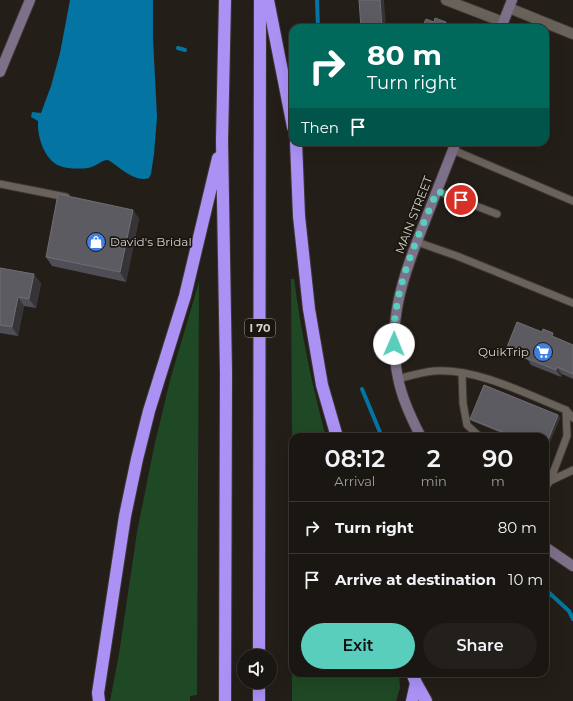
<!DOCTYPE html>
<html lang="en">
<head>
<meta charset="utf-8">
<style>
	:root { --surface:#1a1612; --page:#231f1b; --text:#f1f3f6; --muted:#9f9f9f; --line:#383532; --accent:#5acebc }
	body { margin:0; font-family:Montserrat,sans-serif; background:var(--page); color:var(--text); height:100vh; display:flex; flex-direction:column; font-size:15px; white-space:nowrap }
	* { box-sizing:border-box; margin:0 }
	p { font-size:13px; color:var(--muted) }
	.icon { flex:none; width:22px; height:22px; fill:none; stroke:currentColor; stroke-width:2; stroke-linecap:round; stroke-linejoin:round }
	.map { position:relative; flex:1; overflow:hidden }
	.sheet { position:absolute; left:289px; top:433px; width:260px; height:244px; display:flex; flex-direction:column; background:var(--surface); border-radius:12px; box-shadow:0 4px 16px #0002,0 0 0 1px var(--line) }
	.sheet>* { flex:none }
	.banner { position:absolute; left:289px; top:24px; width:260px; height:122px; border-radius:12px; box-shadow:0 4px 16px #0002,0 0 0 1px var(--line); background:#00695c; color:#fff; overflow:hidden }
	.fabs { position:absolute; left:237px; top:649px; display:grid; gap:8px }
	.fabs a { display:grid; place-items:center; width:40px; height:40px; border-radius:50%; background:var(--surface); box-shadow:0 4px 16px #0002,0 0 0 1px var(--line); font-size:20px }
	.pin { position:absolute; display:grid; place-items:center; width:34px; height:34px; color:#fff; margin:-17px; border:2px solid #fff; border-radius:50%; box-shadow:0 1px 4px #0007 }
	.me { position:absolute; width:44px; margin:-22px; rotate:1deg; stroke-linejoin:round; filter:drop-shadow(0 0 3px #0008) }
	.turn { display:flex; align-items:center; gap:14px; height:84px; padding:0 12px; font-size:18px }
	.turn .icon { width:52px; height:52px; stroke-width:2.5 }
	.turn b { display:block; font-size:28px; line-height:34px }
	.then { display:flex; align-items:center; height:38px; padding:0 12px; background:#0003; gap:8px; font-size:15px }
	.eta { display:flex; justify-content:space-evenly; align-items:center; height:68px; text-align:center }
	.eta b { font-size:24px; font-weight:600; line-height:28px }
	.cta { display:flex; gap:8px; margin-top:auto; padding:8px 12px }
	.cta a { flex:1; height:46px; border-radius:24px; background:var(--accent); color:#111; font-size:16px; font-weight:600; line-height:46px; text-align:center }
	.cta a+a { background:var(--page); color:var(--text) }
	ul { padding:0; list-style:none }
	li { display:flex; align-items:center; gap:12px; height:52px; padding:0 12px; border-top:1px solid var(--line) }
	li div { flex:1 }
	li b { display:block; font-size:15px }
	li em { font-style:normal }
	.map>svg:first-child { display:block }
</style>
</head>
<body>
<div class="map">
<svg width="573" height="701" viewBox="0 0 573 701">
	<rect width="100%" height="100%" fill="#231e18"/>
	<path fill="#1f4824" d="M 291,279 L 294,279 C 301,332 312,385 326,437 L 293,437 L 293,673 L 399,673 L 400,688 L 396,701 L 292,701 L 292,445 Z
		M 199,282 L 197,695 L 190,696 L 190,701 L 110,701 L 119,654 L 137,532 L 154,447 L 170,380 Z"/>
	<path fill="#0474a3" d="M 70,0 L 153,0 L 153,38 L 157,117 L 154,154 L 151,174 L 149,178 C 134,183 120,167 108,160 C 101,160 96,167 88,168 C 80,169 67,169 60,166 C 44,160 37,136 38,121 L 31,117 L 32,112 L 41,113 L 51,86 L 60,53 Z"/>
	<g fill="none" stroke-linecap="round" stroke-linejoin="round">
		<path stroke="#0474a3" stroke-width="4" d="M 317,0 L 318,28
			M 178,48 L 185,50
			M 362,389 L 382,437
			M 545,589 L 569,611 L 573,619"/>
		<g stroke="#3d3834" stroke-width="9">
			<path id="lane" d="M 453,150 L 573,201
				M 0,184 L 66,197
				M 437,191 L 497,214
				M 417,242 L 457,256 L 573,303
				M 462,373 L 463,403 L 467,425 L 480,437
				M 398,379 C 409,376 422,372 434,371 C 477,368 526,394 566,410 L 573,418
				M 545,478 L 550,481 L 567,436 L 566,410
				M 545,488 L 550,481 L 573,470"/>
		</g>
		<g stroke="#3d3834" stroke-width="12">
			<path id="street" d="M 446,0 L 503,22
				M 509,8 L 573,34"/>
		</g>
		<g stroke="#3d3834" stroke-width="12">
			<path id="secondary" d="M 501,28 L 512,0
				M 0,72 L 30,0
				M 421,437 C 411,418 402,399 398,378 C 386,320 404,274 425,221 C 435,195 446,168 456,142
				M 545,547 L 573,566"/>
		</g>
		<g stroke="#3d3834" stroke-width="14">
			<path id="highway" d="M 225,0 L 222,141 L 226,373 L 225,701
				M 268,0 L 293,127
				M 296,142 L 299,216 L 309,309 L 322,385 L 337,437
				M 259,656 L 260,0
				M 412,673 L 416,683 L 426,701
				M 99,701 L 98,693 L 125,516 L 137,459 L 149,411 L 185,296 L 218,158
				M 259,701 L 259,682
				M 412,701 L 416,683"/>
		</g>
		<use href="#lane" stroke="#69625b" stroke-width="7"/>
		<use href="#street" stroke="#69625b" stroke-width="10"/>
		<use href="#secondary" stroke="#7d7089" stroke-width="10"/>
		<use href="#highway" stroke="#ab91f4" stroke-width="12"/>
	</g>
	<path fill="#4f4d55" d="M 133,210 L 139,219 L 126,282 L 52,266 L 46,257 Z
		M 0,269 L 41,283 L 36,308 L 24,306 L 18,336 L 0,333 Z
		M 556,338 L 573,345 L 573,379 L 562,374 L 561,377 L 531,365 L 528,360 L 512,354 L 507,347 Z
		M 558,415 L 560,418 L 546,451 L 545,451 L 545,437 L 511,437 L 472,421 L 470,419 Z"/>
	<path fill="#373437" d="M 380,0 L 384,0 L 386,28 L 382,28 Z
		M 446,22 L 450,27 L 449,28 L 444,28 Z
		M 133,210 L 139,219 L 126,282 L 120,272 Z
		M 34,274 L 41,283 L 36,308 L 29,299 Z
		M 18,297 L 24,306 L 18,336 L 12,327 Z
		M 557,367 L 562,374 L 561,377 L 556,370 Z
		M 558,415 L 560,418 L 546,451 L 545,448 Z"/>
	<path fill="#5d5b62" stroke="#706e72" d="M 359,0 L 380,0 L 382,28 L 361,28 Z
		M 435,18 L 446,22 L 444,28 L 422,28 L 426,19 L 434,22 Z
		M 58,194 L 133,210 L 120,272 L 46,257 Z
		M 0,268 L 34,274 L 29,299 L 18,297 L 12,327 L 0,325 Z
		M 517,322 L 542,332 L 543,329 L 553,333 L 552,336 L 573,345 L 573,374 L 557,367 L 556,370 L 526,358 L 528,355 L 507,347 Z
		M 484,385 L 558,415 L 545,448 L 545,437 L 515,437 L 470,419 Z"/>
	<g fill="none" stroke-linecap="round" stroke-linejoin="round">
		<path stroke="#5acebc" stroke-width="7" stroke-dasharray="0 12.6" d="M 394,344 C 392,290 417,240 437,191 L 461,200"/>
	</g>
	<defs>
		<g id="shop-disc" transform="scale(1)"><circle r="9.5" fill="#3f7fe0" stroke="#1a150f"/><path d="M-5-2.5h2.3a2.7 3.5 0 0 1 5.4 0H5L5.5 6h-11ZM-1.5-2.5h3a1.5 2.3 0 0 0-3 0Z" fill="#fff"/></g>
		<g id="supermarket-disc" transform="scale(1)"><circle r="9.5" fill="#3f7fe0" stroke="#1a150f"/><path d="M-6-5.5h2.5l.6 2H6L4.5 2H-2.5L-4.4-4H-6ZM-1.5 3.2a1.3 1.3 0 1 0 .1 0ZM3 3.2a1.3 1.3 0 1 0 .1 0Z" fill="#fff"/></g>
	</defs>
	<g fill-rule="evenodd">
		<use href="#shop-disc" x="96" y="242"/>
		<use href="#supermarket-disc" x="543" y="352"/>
	</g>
	<g text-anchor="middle" stroke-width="3.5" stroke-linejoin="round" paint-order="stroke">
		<rect fill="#1a150f" stroke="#9c9993" stroke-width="1" x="245" y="319" width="30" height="18" rx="3"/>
		<g font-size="11" font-weight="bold" fill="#d4d1cc">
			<text x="260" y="332">I 70</text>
		</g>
		<g font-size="12" fill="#d4d1cc" stroke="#1a150f">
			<text transform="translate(414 215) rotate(-69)" y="4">MAIN STREET</text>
		</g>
		<g font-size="12" fill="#d4d1cc" stroke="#1a150f" text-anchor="start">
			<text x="110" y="246">David's Bridal</text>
			<text x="529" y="356" text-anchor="end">QuikTrip</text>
		</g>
	</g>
</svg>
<div class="fabs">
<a><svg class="icon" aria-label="sound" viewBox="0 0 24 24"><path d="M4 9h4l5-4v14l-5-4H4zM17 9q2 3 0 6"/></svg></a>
</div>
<div class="pin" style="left:461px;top:200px;background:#d93025"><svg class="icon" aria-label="arrive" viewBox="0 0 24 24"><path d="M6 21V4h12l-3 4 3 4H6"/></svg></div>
<svg class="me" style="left:394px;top:344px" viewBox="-20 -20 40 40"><circle r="19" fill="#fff"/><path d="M0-13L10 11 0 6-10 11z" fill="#5acebc"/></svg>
<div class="banner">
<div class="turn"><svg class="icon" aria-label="right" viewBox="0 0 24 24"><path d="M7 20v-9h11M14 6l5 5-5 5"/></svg><div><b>80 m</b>Turn right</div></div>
<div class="then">Then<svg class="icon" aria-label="arrive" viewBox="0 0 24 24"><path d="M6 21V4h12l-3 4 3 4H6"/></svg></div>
</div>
<section class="sheet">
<div class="eta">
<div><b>08:12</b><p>Arrival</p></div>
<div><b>2</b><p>min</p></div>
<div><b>90</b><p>m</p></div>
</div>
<ul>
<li><svg class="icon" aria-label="right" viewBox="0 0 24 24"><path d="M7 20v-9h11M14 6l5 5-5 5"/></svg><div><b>Turn right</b></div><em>80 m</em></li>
<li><svg class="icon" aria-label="arrive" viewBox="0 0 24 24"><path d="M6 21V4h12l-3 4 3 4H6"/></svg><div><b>Arrive at destination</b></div><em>10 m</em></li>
</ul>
<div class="cta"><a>Exit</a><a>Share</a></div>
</section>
</div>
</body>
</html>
